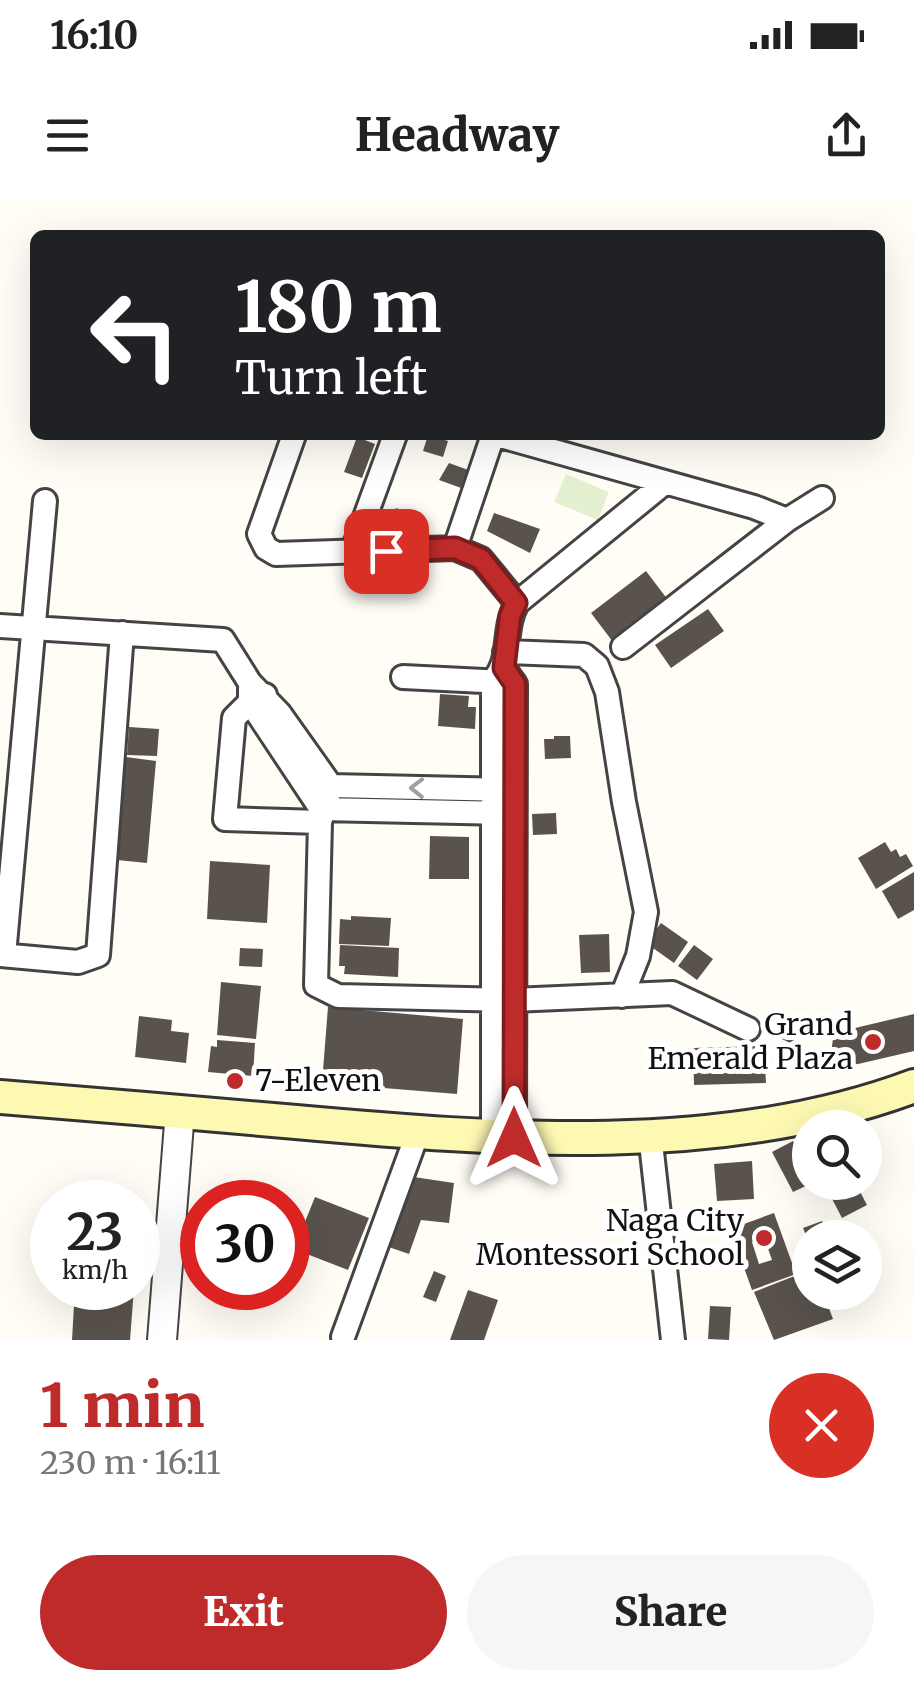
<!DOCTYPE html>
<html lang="en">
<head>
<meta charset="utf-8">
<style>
	:root { --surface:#fff; --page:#f6f6f6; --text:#222; --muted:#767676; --accent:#bf2b2b }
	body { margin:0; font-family:Merriweather,serif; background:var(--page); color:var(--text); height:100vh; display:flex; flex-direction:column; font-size:38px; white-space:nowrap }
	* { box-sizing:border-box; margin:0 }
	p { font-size:32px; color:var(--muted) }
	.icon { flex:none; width:55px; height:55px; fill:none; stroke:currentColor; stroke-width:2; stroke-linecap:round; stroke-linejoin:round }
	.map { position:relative; height:1140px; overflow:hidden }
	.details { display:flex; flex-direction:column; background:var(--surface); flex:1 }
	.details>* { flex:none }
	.hud { position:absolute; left:30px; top:30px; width:855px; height:210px; border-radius:15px; box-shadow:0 10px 40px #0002; background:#202124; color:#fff; overflow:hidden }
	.tools { position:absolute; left:792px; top:910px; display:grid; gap:20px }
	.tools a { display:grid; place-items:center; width:90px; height:90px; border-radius:50%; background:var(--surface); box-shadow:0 10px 40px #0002; font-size:50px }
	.speed { position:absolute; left:30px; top:980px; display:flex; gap:20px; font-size:50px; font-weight:700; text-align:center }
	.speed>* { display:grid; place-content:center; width:130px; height:130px; border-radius:50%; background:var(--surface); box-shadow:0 10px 40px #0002; line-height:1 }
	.speed small { font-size:25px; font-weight:400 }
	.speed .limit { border:15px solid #d22; background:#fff; color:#111 }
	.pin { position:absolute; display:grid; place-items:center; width:85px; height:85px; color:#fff; margin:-42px; border-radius:20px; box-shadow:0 5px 15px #0006 }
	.me { position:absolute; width:110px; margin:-55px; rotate:0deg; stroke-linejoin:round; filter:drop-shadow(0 0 8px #0008) }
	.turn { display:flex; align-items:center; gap:35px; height:210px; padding:0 40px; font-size:45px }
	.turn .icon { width:130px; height:130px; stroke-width:2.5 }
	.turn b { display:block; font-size:70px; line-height:85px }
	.round { display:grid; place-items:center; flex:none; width:105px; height:105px; border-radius:52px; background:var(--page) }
	.headline { display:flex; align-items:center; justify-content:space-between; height:170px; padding:0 40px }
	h1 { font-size:60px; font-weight:800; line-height:75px; color:var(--accent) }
	.primary-button { display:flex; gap:20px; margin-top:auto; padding:20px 40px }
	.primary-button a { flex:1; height:115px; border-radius:60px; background:var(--accent); color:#fff; font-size:40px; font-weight:800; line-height:115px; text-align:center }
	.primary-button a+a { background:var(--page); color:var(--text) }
	.status { display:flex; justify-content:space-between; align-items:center; height:70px; padding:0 50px; background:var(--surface); direction:ltr }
	.status svg { height:28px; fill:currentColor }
	header { display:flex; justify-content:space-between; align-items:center; height:130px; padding:0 40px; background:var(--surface); font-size:45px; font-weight:800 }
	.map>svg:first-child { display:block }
</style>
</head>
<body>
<div class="status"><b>16:10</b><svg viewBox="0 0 49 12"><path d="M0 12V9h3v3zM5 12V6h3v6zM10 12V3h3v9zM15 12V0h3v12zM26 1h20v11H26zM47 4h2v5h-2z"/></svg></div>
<header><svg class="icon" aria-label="menu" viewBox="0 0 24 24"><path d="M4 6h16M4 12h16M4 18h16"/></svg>Headway<svg class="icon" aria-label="share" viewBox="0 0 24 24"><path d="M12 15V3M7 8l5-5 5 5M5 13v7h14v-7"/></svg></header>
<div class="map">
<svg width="914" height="1140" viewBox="0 0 914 1140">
	<rect width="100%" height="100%" fill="#fffdf5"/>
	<path fill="#e4f1d0" d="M 566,274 L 609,292 L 598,320 L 554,302 Z"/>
	<path fill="#5a534d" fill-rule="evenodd" d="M 428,235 L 448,241 L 443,257 L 423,251 Z
		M 357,237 L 375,244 L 362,278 L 344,272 Z
		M 449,263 L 471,271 L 464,289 L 439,280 Z
		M 396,308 L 417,316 L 410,335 L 390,323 Z
		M 494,313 L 540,329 L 530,353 L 487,331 Z
		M 646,371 L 668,400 L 613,442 L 591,413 Z
		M 708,409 L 724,431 L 671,468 L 655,445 Z
		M 440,494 L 469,496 L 468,507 L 476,507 L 475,529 L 438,526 Z
		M 129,527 L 159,529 L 157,556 L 127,555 Z
		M 554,536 L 570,536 L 571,558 L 545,559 L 544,539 L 554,539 Z
		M 126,557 L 156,561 L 147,663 L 117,660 Z
		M 556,613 L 557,634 L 533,635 L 532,614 Z
		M 430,636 L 469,637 L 469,679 L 429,679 Z
		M 885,642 L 891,652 L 896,649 L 900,657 L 906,654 L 913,666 L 876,689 L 858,658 Z
		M 210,661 L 270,665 L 267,723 L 207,719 Z
		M 914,672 L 914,710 L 898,719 L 882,691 Z
		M 351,716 L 391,718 L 389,746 L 339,744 L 340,719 L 351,720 Z
		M 661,723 L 688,742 L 674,763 L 646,743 Z
		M 609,734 L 610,772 L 581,773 L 579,735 Z
		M 340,745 L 399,748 L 398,777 L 344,774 L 345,766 L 339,766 Z
		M 694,745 L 713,759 L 697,780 L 678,766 Z
		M 240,748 L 263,749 L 262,767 L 239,766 Z
		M 221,782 L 261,786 L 256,839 L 217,835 Z
		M 328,807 L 463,819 L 457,894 L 322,883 Z
		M 779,812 L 802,825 L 792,844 L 768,832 Z
		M 914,814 L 914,851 L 828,871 L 834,833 Z
		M 139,816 L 172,820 L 171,831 L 189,833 L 186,863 L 135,857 Z
		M 217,840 L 255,843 L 253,876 L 208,872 L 211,846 L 217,847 Z
		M 764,846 L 766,883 L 694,885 L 693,848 Z
		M 793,941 L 810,974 L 810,984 L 793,992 L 772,952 Z
		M 752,961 L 754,999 L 717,1001 L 714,964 Z
		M 407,976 L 454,983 L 449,1023 L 421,1020 L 409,1054 L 380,1044 Z
		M 845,982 L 855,982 L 867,1005 L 842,1018 L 828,991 Z
		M 315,997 L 369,1018 L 348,1070 L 294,1049 Z
		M 774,1013 L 796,1074 L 752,1090 L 730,1029 ZM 764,1037 L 772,1060 L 759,1064 L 752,1042 Z
		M 822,1021 L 828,1038 L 810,1038 L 810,1045 L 803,1028 Z
		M 810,1070 L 810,1092 L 823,1092 L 833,1119 L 774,1140 L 754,1092 Z
		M 434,1071 L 446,1076 L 436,1102 L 423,1097 Z
		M 75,1088 L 134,1088 L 130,1140 L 72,1140 Z
		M 468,1090 L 498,1100 L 484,1140 L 450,1140 Z
		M 710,1106 L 731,1107 L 729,1140 L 708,1139 Z"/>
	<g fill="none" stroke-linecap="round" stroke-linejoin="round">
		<g stroke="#444" stroke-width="28">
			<path id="minor" d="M 294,235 L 259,334 L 266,348 L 276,354 L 455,348 L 481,359 L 517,403
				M 497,235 L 754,307 L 787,320
				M 455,348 L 493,235
				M 352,353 L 395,235
				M 0,426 L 223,440 L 250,483 L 280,514 L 331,586 L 514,590
				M 623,447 L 787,320 L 822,298
				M 505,452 L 584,455 L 597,466 L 607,492 L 624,602 L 646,712 L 638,756 L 622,796
				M 504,469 L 515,484 L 514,938
				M 403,477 L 504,482
				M 250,489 L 250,502 L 321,609
				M 265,495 L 250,502 L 234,518 L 225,619 L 320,622
				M 331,586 L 320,622 L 316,785 L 338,796 L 513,800 L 672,793 L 748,829
				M 321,609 L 507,613
				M 0,755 L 78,762 L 98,755 L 122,433
				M 4,755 L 45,301
				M 650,934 L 673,1140
				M 493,938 L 493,481 C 513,458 502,430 517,403 L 663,284
				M 343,1137 L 418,932"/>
		</g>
		<g stroke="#444" stroke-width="32">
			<path id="tertiary" d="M 162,1140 L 180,911"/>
		</g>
		<g stroke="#333" stroke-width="38">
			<path id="secondary" d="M 0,897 C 99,905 197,913 296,922 C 496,940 723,958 914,886"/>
		</g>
		<use href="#minor" stroke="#fff" stroke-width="22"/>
		<use href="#tertiary" stroke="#fff" stroke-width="28"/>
		<use href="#secondary" stroke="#fdf8b2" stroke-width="32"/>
	</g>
	<defs><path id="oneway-chevron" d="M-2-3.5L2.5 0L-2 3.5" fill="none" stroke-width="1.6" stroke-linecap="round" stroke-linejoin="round" transform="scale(2.5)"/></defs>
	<use stroke="#a0a0a0" href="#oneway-chevron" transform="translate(417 588) rotate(-179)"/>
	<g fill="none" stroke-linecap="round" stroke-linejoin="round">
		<g stroke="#7c1c1c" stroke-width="25">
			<path id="route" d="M 386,351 L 455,348 L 481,359 L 516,403 L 510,416 L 504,468 L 515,484 L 514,938"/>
		</g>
		<use href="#route" stroke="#bf2b2b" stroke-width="18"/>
	</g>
	<g fill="#bf2b2b" stroke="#fff" stroke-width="4">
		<circle cx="873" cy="842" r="10"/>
		<circle cx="235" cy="881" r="10"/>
		<circle cx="764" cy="1038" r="10"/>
	</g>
	<g text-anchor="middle" stroke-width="10" stroke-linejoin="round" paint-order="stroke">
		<g font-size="30" fill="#111" stroke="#fff" text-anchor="end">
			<text x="853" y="835">Grand<tspan x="853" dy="34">Emerald Plaza</tspan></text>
			<text x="255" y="891" text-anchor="start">7-Eleven</text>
			<text x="744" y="1031">Naga City<tspan x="744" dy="34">Montessori School</tspan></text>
		</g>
	</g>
</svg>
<div class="tools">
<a><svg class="icon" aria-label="search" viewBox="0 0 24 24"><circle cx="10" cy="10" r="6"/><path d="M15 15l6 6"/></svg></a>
<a><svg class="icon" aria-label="layers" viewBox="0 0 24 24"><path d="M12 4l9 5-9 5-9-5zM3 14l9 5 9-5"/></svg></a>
</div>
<div class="speed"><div>23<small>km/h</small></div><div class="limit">30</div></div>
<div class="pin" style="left:386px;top:351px;background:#d93025"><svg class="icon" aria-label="arrive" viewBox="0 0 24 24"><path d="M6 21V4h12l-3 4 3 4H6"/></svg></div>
<svg class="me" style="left:514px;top:938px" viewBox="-20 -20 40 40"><path d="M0-17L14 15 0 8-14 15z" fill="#bf2b2b" stroke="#fff" stroke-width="4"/></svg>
<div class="hud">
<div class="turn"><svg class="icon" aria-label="left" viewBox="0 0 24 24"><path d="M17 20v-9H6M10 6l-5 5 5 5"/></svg><div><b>180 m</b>Turn left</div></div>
</div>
</div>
<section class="details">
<div class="headline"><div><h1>1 min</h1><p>230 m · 16:11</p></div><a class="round" style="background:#d93025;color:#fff"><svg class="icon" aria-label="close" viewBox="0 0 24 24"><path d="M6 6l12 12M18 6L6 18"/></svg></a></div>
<div class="primary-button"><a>Exit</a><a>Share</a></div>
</section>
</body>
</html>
